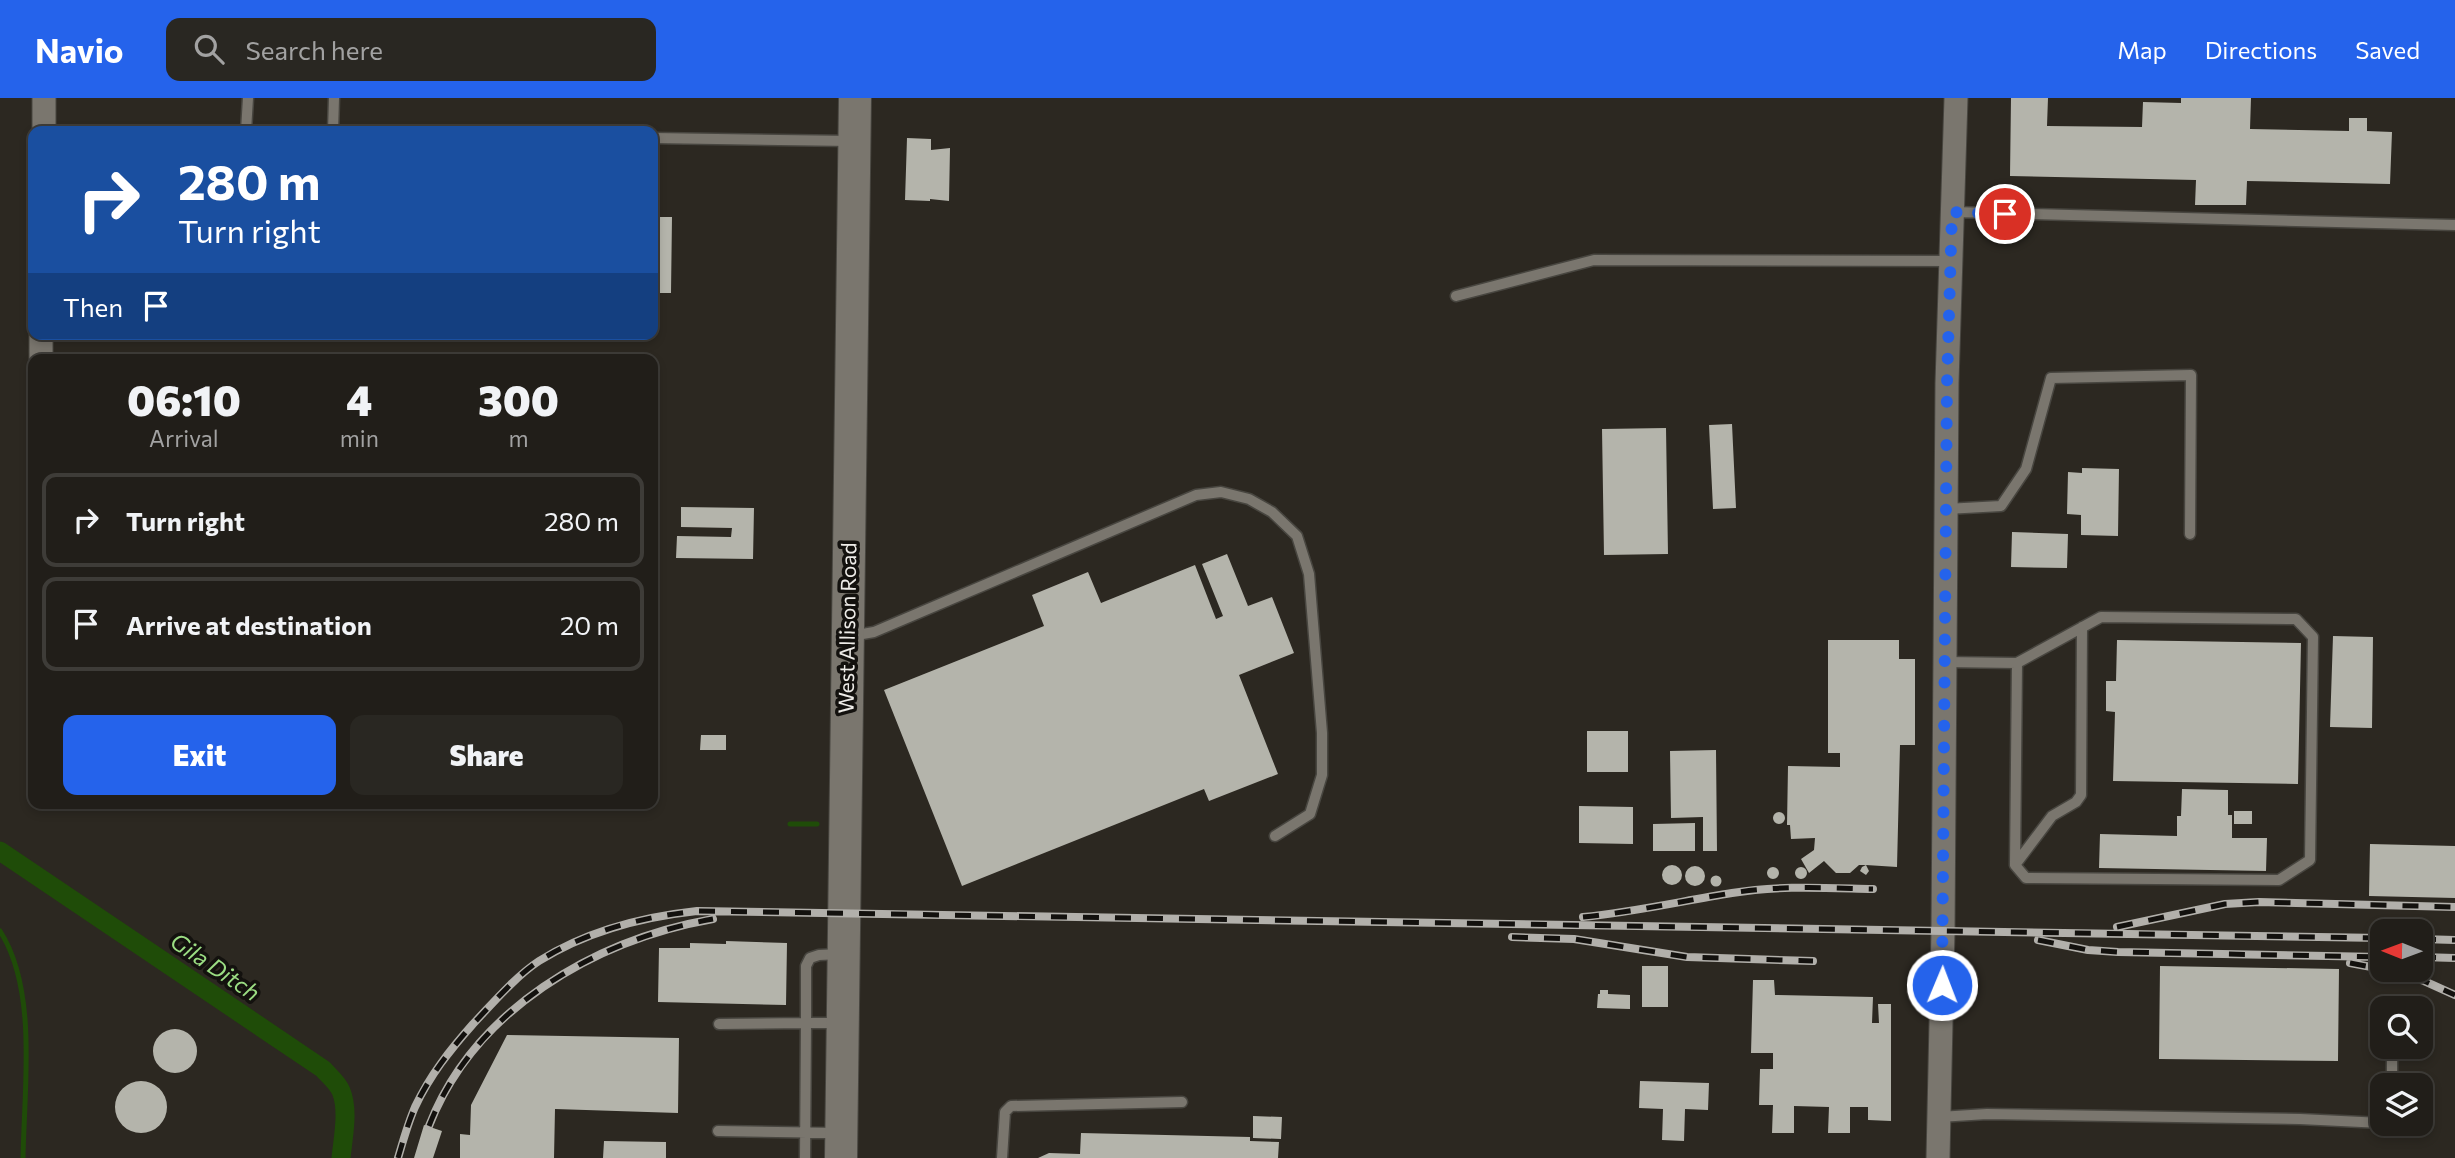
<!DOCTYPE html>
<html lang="en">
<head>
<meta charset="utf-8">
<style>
	:root { --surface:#211e19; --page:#292722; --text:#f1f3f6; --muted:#a2a2a2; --line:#3e3c38; --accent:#2563eb }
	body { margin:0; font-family:Commissioner,sans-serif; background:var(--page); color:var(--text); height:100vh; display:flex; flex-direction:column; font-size:26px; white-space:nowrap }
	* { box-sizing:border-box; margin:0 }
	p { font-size:23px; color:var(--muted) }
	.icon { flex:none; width:38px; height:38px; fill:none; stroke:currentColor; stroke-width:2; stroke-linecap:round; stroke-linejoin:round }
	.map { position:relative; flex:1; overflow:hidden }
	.details { position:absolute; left:28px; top:256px; width:630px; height:455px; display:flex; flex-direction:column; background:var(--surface); border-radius:14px; box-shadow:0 4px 10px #0003,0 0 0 2px var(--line) }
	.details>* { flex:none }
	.guide { position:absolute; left:28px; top:28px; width:630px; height:214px; border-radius:14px; box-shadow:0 4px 10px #0003,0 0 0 2px var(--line); background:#1a4fa0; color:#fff; overflow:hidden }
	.needle { width:46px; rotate:271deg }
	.controls { position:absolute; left:2370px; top:821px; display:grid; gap:14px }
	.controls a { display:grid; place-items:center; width:63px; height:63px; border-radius:14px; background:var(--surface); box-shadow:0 4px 10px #0003,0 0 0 2px var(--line); font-size:35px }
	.pin { position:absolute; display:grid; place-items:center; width:60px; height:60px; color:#fff; margin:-30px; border:4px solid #fff; border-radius:50%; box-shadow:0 2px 7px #0007 }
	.me { position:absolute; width:77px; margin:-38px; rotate:1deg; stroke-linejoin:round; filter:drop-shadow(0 0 5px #0008) }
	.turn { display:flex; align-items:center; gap:24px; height:147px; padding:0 35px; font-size:32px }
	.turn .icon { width:91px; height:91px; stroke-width:2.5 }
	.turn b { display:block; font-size:49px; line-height:60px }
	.then { display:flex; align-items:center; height:66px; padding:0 35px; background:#0003; gap:14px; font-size:26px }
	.eta { display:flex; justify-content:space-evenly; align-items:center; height:119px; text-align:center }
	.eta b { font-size:42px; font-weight:800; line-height:49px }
	.primary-button { display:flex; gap:14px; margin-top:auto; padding:14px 35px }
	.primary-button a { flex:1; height:80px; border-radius:14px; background:var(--accent); color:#fff; font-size:28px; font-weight:800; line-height:80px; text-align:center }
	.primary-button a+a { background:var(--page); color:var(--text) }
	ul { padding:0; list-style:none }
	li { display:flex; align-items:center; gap:21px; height:94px; margin:0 14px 10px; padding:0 21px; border:4px solid var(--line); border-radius:14px }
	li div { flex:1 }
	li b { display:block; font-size:26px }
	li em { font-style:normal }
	header { display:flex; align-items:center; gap:42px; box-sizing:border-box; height:98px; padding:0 35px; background:var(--accent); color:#fff }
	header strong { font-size:33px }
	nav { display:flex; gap:38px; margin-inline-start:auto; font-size:24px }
	.search { width:490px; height:63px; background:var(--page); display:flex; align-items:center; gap:18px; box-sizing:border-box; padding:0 24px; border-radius:14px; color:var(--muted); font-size:26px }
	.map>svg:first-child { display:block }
</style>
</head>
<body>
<header>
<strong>Navio</strong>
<div class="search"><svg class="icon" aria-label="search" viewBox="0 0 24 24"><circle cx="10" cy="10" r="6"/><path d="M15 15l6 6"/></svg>Search here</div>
<nav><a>Map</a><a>Directions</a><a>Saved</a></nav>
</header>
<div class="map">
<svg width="2455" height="1060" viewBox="0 0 2455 1060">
	<rect width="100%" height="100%" fill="#2c2821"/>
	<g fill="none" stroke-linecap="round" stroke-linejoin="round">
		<path stroke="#1f4c08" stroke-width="5" d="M 790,726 L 817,726
			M 0,833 C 38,892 24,991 23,1060"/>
		<path stroke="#1f4c08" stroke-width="19" d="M 0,753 L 323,971 C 329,978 337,984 341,993 C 349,1012 343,1040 341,1060"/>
	</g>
	<path fill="#b4b4ab" d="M 2011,0 L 2048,0 L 2047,28 L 2142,29 L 2143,4 L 2181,5 L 2181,0 L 2251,0 L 2250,31 L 2349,33 L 2349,20 L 2367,20 L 2367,33 L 2392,34 L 2390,86 L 2247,83 L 2246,107 L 2195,107 L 2196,82 L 2010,78 Z
		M 907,40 L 931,41 L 931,52 L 950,50 L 949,103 L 930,101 L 930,103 L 905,102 Z
		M 653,119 L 672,119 L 671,195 L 653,195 Z
		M 1732,326 L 1736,410 L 1713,411 L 1709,327 Z
		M 1666,330 L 1668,456 L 1604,457 L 1602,331 Z
		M 2082,370 L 2119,371 L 2118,438 L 2081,437 L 2081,417 L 2067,416 L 2068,374 L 2082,375 Z
		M 681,409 L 754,410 L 753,461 L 676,460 L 677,438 L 731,439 L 732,430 L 681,429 Z
		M 2012,434 L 2068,436 L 2067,470 L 2011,469 Z
		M 1227,456 L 1248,508 L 1272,499 L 1294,555 L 1239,577 L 1278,676 L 1209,703 L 1204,691 L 962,788 L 884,592 L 1044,528 L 1032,497 L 1088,474 L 1101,505 L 1195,467 L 1216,521 L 1223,518 L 1202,466 Z
		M 2333,538 L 2373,539 L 2372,630 L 2330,629 Z
		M 1828,542 L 1899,542 L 1899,561 L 1915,561 L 1915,647 L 1900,647 L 1897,769 L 1866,767 L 1869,773 L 1866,777 L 1860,773 L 1862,769 L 1866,767 L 1859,767 L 1850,775 L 1836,775 L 1824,763 L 1809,775 L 1801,761 L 1814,752 L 1815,740 L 1791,741 L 1790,727 L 1787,727 L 1788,668 L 1840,669 L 1840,655 L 1828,655 Z
		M 2117,542 L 2301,545 L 2298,686 L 2113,683 L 2115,614 L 2106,613 L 2106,583 L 2116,583 Z
		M 1587,633 L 1628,633 L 1628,674 L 1587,674 Z
		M 701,637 L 726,637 L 726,652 L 700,652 Z
		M 1716,652 L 1717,753 L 1703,753 L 1703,719 L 1671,720 L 1670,653 Z
		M 2182,691 L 2228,692 L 2228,717 L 2232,717 L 2232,740 L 2267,740 L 2266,773 L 2099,770 L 2100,736 L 2177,738 L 2177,718 L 2181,718 Z
		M 1579,708 L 1633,709 L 1633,746 L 1579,745 Z
		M 2234,713 L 2252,713 L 2252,726 L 2234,726 Z
		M1773 720a6 6 0 1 1 12 0a6 6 0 1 1-12 0Z
		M 1695,725 L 1695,753 L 1653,753 L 1653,726 Z
		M 2370,746 L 2455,748 L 2455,800 L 2369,798 Z
		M1662 777a10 10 0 1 1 20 0a10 10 0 1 1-20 0Z
		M1685 778a10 10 0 1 1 20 0a10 10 0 1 1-20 0Z
		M1767 775a6 6 0 1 1 12 0a6 6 0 1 1-12 0Z
		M1795 775a6 6 0 1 1 12 0a6 6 0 1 1-12 0Z
		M1710.5 783a5.5 5.5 0 1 1 11 0a5.5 5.5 0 1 1-11 0Z
		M 726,843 L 787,845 L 786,907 L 658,904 L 659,850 L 690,850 L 690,845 L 726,846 Z
		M 1642,868 L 1668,868 L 1668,909 L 1642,909 Z
		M 2160,868 L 2339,871 L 2338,963 L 2159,961 Z
		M 1753,882 L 1774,882 L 1775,897 L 1873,899 L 1872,925 L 1879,925 L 1878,906 L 1891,906 L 1891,1023 L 1868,1022 L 1868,1009 L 1850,1009 L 1850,1035 L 1828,1035 L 1829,1009 L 1794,1008 L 1794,1035 L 1772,1035 L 1773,1007 L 1759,1007 L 1760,971 L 1773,971 L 1773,955 L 1751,955 Z
		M 1600,892 L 1608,892 L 1608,896 L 1630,897 L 1630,911 L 1597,910 L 1598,896 L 1600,896 Z
		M153 953a22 22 0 1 1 44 0a22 22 0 1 1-44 0Z
		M 507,937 L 679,940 L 678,1015 L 555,1011 L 554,1060 L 460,1060 L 460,1036 L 470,1037 L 471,1007 Z
		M115 1009a26 26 0 1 1 52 0a26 26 0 1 1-52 0Z
		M 1640,983 L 1709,985 L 1708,1012 L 1685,1011 L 1684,1043 L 1662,1042 L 1663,1011 L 1639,1010 Z
		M 1253,1018 L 1282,1019 L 1281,1041 L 1253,1040 Z
		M 424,1027 L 442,1033 L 433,1060 L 414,1060 Z
		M 1081,1035 L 1250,1039 L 1250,1043 L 1279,1044 L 1278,1060 L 1038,1060 L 1049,1055 L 1080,1056 Z
		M 604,1043 L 666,1044 L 666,1060 L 603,1060 Z"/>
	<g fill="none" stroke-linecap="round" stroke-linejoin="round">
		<g stroke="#484640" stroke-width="13">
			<path id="lane" d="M 246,33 L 248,0
				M 333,33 L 334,0
				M 653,40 L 851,43
				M 1952,114 L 2455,127
				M 1456,198 L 1594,162 L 1951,163
				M 1946,411 L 2001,408 L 2026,371 L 2051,280 L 2191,277 L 2190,436
				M 851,538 L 874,534 L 1196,397 L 1221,394 L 1249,401 L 1272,414 L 1297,438 L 1309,476 L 1322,635 L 1322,677 L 1310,716 L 1275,738
				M 1945,564 L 2017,565 L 2101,519 L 2296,521 L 2313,539 L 2310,762 L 2279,782 L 2026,780 L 2015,767 L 2017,565
				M 2015,767 L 2052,718 L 2076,704 L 2081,697 L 2082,529
				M 840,856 L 819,857 L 810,860 L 806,868 L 806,925 L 840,925
				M 719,926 L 806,925 L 805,1060
				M 2392,948 L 2392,987
				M 1939,1019 L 1987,1016 L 2300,1021 L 2382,1025
				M 718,1033 L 838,1035
				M 1002,1060 L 1005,1014 L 1011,1008 L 1182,1004"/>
		</g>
		<g stroke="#484640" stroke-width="25">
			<path id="street" d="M 44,33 L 44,0
				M 41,261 L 41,236
				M 1938,1060 L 1943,833 L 1947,285 L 1956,0"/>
		</g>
		<g stroke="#484640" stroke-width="34">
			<path id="secondary" d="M 841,1060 L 855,0"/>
		</g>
		<use href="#lane" stroke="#7a766e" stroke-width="10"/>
		<use href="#street" stroke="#7a766e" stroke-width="23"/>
		<use href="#secondary" stroke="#7a766e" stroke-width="32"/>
		<g stroke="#b2b0ab" stroke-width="8">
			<path id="rail" d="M 1583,819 C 1634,814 1682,803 1732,795 C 1779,787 1826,790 1873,791
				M 2117,829 L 2225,806 L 2259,804 L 2455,809
				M 1512,839 L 1574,841 L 1687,859 L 1813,863
				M 2420,841 L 2455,842
				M 2038,842 L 2088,852 L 2118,854 L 2382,859
				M 2420,859 L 2455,860
				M 2350,865 L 2382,871
				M 2383,872 L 2424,883 L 2455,897
				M 429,1028 C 474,912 594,842 713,821
				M 398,1060 C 403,1043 408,1025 415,1009 C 430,977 450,952 473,926 C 492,906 516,878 539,863 C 587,833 641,819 697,813 L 2382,840"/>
		</g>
		<use href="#rail" stroke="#13110e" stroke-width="5" stroke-dasharray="16" stroke-linecap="butt"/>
	</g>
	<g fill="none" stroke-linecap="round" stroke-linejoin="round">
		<path stroke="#2563eb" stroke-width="12" stroke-dasharray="0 21.6" d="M 1942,887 L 1947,285 L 1952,114 L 2005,116"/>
	</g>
	<g text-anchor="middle" stroke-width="7" stroke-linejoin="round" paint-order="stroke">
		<g font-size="21" fill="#eeece8" stroke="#13110e">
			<text transform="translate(848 530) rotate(-89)" y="7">West Allison Road</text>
		</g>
		<g font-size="23" font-style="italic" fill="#9bdd83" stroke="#13110e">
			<text transform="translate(215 869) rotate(34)" y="8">Gila Ditch</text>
		</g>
	</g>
</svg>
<div class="controls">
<a><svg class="needle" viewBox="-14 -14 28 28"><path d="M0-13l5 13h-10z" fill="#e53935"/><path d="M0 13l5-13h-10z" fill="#a2a2a2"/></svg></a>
<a><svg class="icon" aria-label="search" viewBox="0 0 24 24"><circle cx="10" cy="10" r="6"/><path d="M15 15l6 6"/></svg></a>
<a><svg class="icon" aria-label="layers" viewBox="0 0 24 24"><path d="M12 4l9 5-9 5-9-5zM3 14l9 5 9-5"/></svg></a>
</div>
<div class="pin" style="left:2005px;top:116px;background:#d93025"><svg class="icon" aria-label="arrive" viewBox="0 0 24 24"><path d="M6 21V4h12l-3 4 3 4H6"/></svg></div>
<svg class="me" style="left:1942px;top:887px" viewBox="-20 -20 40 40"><circle r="17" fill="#2563eb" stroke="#fff" stroke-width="3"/><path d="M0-11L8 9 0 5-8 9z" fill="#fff"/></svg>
<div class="guide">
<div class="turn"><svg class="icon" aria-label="right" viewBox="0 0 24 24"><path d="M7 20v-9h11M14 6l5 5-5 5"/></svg><div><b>280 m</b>Turn right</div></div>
<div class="then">Then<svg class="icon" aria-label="arrive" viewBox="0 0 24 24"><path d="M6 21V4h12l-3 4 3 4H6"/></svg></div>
</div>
<section class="details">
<div class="eta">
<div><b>06:10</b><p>Arrival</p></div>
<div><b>4</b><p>min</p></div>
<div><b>300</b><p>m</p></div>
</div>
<ul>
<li><svg class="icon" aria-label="right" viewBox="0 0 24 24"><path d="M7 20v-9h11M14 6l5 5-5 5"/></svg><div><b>Turn right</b></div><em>280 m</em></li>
<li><svg class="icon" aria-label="arrive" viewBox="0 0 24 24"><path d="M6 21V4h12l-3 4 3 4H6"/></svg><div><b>Arrive at destination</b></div><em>20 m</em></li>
</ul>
<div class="primary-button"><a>Exit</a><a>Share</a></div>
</section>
</div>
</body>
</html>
